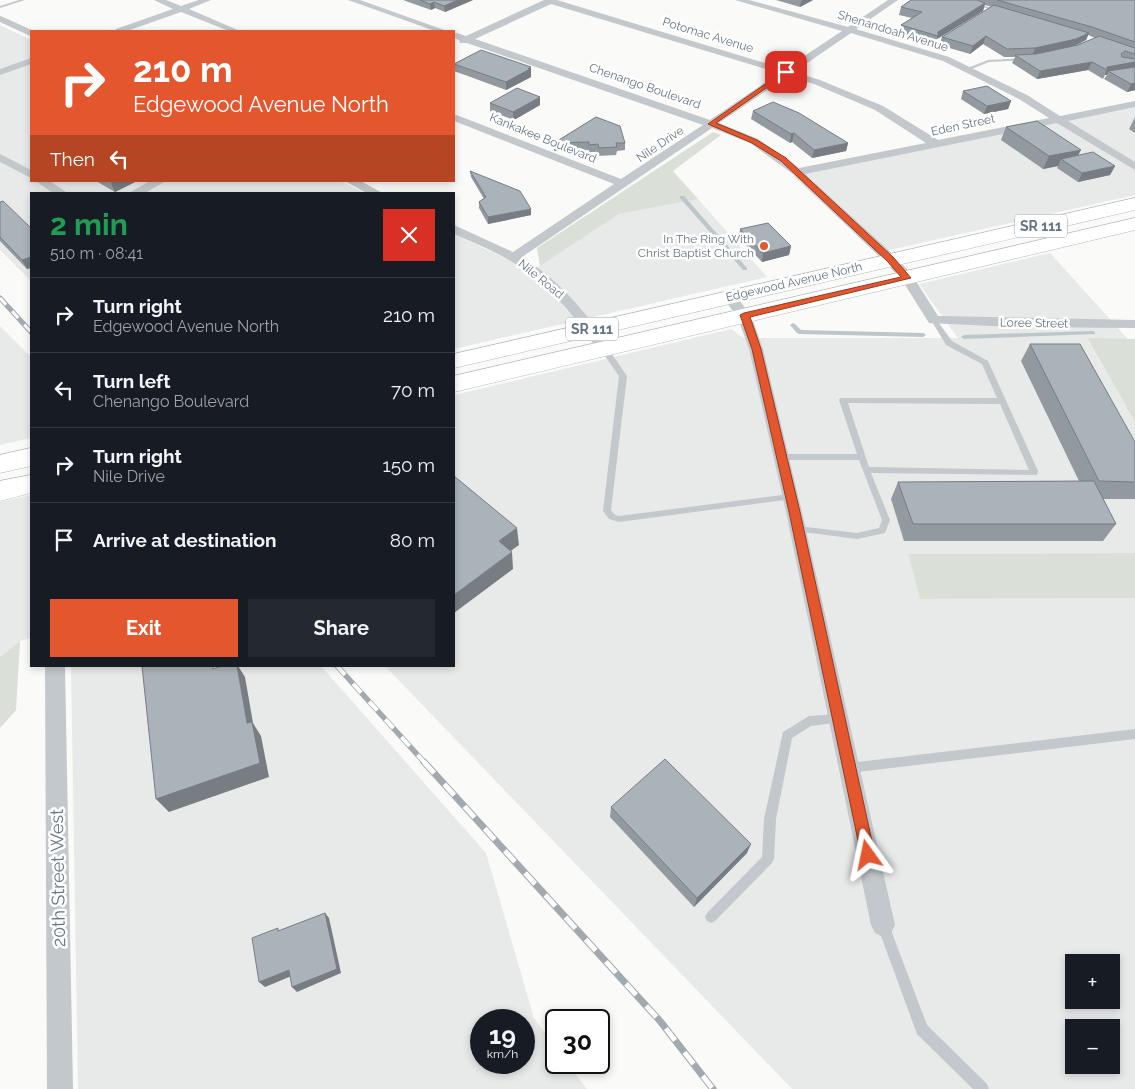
<!DOCTYPE html>
<html lang="en">
<head>
<meta charset="utf-8">
<style>
	:root { --surface:#171b24; --page:#242831; --text:#f1f3f6; --muted:#9ea1a6; --line:#363941; --accent:#e4572e }
	body { margin:0; font-family:Raleway,sans-serif; background:var(--page); color:var(--text); height:100vh; display:flex; flex-direction:column; font-size:19px; white-space:nowrap }
	* { box-sizing:border-box; margin:0 }
	p { font-size:16px; color:var(--muted) }
	.icon { flex:none; width:28px; height:28px; fill:none; stroke:currentColor; stroke-width:2; stroke-linecap:round; stroke-linejoin:round }
	.map { position:relative; flex:1; overflow:hidden }
	.sheet { position:absolute; left:30px; top:192px; width:425px; height:475px; display:flex; flex-direction:column; background:var(--surface); border-radius:0px; box-shadow:0 2px 8px #0003 }
	.sheet>* { flex:none }
	.hud { position:absolute; left:30px; top:30px; width:425px; height:152px; border-radius:0px; box-shadow:0 2px 8px #0003; background:#e4572e; color:#fff; overflow:hidden }
	.tools { position:absolute; left:1065px; top:954px; display:grid; gap:10px }
	.tools a { display:grid; place-items:center; width:55px; height:55px; border-radius:0px; background:var(--surface); box-shadow:0 2px 8px #0003; font-size:25px }
	.speed { position:absolute; left:470px; top:1009px; display:flex; gap:10px; font-size:25px; font-weight:700; text-align:center }
	.speed>* { display:grid; place-content:center; width:65px; height:65px; border-radius:50%; background:var(--surface); box-shadow:0 2px 8px #0003; line-height:1 }
	.speed small { font-size:12px; font-weight:400 }
	.speed .limit { border:2px solid #111; border-radius:8px; background:#fff; color:#111 }
	.pin { position:absolute; display:grid; place-items:center; width:42px; height:42px; color:#fff; margin:-21px; border-radius:10px; box-shadow:0 2px 8px #0006 }
	.me { position:absolute; width:55px; margin:-28px; rotate:348deg; stroke-linejoin:round; filter:drop-shadow(0 0 4px #0008) }
	.turn { display:flex; align-items:center; gap:18px; height:105px; padding:0 20px; font-size:22px }
	.turn .icon { width:65px; height:65px; stroke-width:2.5 }
	.turn b { display:block; font-size:35px; line-height:42px }
	.then { display:flex; align-items:center; height:48px; padding:0 20px; background:#0003; gap:10px; font-size:19px }
	.round { display:grid; place-items:center; flex:none; width:52px; height:52px; border-radius:0px; background:var(--page) }
	.summary { display:flex; align-items:center; justify-content:space-between; height:85px; padding:0 20px }
	h1 { font-size:30px; font-weight:700; line-height:38px; color:#1e9e55 }
	.action { display:flex; gap:10px; margin-top:auto; padding:10px 20px }
	.action a { flex:1; height:58px; border-radius:0px; background:var(--accent); color:#fff; font-size:20px; font-weight:700; line-height:58px; text-align:center }
	.action a+a { background:var(--page); color:var(--text) }
	ul { padding:0; list-style:none }
	li { display:flex; align-items:center; gap:15px; height:75px; padding:0 20px; border-top:1px solid var(--line) }
	li div { flex:1 }
	li b { display:block; font-size:19px }
	li em { font-style:normal }
	.map>svg:first-child { display:block }
</style>
</head>
<body>
<div class="map">
<svg width="1135" height="1089" viewBox="0 0 1135 1089">
	<rect width="100%" height="100%" fill="#fafaf8"/>
	<path fill="#e8e9e9" fill-rule="evenodd" d="M 0,25 L 31,40 L 31,181 L 340,181 L 367,194 L 31,194 L 31,281 L 0,250 Z
		M 1135,107 L 1135,195 L 876,253 L 793,176 Z
		M 698,199 L 767,277 L 454,349 L 454,234 L 509,260 L 529,273 L 619,214 Z
		M 1050,253 L 1128,339 L 1087,339 L 1135,422 L 1135,553 L 908,554 L 920,599 L 1135,598 L 1135,1089 L 792,1089 L 385,666 L 454,666 L 454,395 L 731,329 L 743,338 L 958,338 L 919,284 ZM 1074,962 L 1111,962 L 1111,1000 L 1074,1000 ZM 1074,1028 L 1111,1028 L 1111,1065 L 1074,1065 Z
		M 0,326 L 31,357 L 31,438 L 0,445 Z
		M 31,495 L 31,638 L 20,641 L 0,657 L 0,502 Z
		M 71,666 L 321,666 L 486,853 L 534,1018 L 556,1048 L 556,1062 L 567,1063 L 587,1089 L 78,1089 ZM 481,1020 L 524,1020 L 524,1062 L 481,1062 Z"/>
	<path fill="#dadfd7" d="M 713,132 L 721,135 L 673,171 L 698,199 L 619,214 L 540,266 L 537,248 Z
		M 1087,338 L 1135,339 L 1135,422 Z
		M 1135,553 L 1135,598 L 920,599 L 908,554 Z
		M 20,641 L 16,710 L 0,728 L 0,657 Z"/>
	<g fill="none" stroke-linecap="round" stroke-linejoin="round">
		<path fill="#bbc7cb" fill-rule="evenodd" d="M 680,196 L 684,196 L 747,268 L 747,270 L 743,270 L 680,198 Z
			M 793,323 L 795,324 L 801,330 L 923,333 L 926,335 L 923,337 L 799,334 L 797,333 L 790,325 Z
			M 1093,331 L 1095,332 L 1095,334 L 964,339 L 961,337 L 964,335 Z"/>
		<g stroke="#b5babe" stroke-width="1">
			<path id="primary" d="M 1135,198 L 1135,210 L 454,368 L 454,354 Z
				M 1135,218 L 1135,230 L 454,392 L 454,376 Z
				M 31,448 L 31,466 L 0,473 L 0,455 Z
				M 31,475 L 31,493 L 0,501 L 0,481 Z"/>
		</g>
		<path fill="#c3c8cc" fill-rule="evenodd" d="M 19,0 L 25,0 L 0,8 L 0,6 Z
			M 957,0 L 964,0 L 1002,11 L 1000,12 Z
			M 1025,58 L 1027,59 L 1027,60 L 989,62 L 969,70 L 965,69 L 988,60 Z
			M 934,318 L 936,319 L 952,341 L 988,361 L 1038,471 L 1037,475 L 871,473 L 890,520 L 885,533 L 857,539 L 795,531 L 794,529 L 795,527 L 798,526 L 857,533 L 879,528 L 882,520 L 859,460 L 781,460 L 777,457 L 781,454 L 857,454 L 839,400 L 840,398 L 997,398 L 982,364 L 946,345 L 931,320 ZM 848,403 L 1000,404 L 1029,470 L 869,467 Z
			M 601,347 L 607,347 L 627,376 L 611,510 L 615,515 L 619,516 L 790,494 L 793,495 L 794,497 L 793,499 L 619,522 L 609,519 L 603,511 L 619,376 L 600,349 Z
			M 838,714 L 842,716 L 843,719 L 842,722 L 811,726 L 792,738 L 776,819 L 774,859 L 772,863 L 715,921 L 711,923 L 707,921 L 705,917 L 707,913 L 762,857 L 764,819 L 783,732 L 809,716 Z
			M 1135,729 L 1135,739 L 849,773 L 845,772 L 844,768 L 845,764 L 849,763 Z
			M 883,919 L 887,921 L 889,925 L 927,1025 L 987,1084 L 989,1089 L 973,1089 L 917,1034 L 877,925 L 879,921 Z"/>
		<path fill="#c3c8cc" fill-rule="evenodd" d="M 154,0 L 166,0 L 181,6 L 199,0 L 211,0 L 189,9 L 240,31 L 229,31 L 181,12 L 127,31 L 115,31 L 116,29 L 173,9 Z
			M 348,0 L 360,0 L 447,31 L 435,31 Z
			M 544,0 L 557,0 L 785,69 L 842,31 L 735,0 L 749,0 L 848,27 L 888,0 L 898,0 L 856,29 L 949,57 L 1027,95 L 1060,116 L 1135,101 L 1135,107 L 1068,121 L 1135,162 L 1135,170 L 1057,123 L 805,174 L 896,257 L 912,275 L 938,316 L 1135,320 L 1135,328 L 1013,327 L 929,323 L 902,280 L 886,263 L 793,174 L 750,143 L 712,128 L 522,257 C 559,280 587,313 611,349 L 609,352 L 599,352 C 578,320 554,290 522,268 C 501,254 477,244 454,234 L 454,225 L 513,252 L 614,184 L 454,121 L 454,114 L 621,179 L 703,125 L 467,43 L 460,43 L 459,40 L 454,38 L 454,32 L 466,36 ZM 551,4 L 779,73 L 710,120 L 475,39 ZM 851,33 L 943,61 L 1019,99 L 1049,118 L 938,140 L 883,106 L 820,80 L 794,72 ZM 788,76 L 814,84 L 875,110 L 926,143 L 799,168 L 758,139 L 719,123 Z
			M 1130,0 L 1135,0 L 1135,3 L 1131,2 Z
			M 0,16 L 3,17 L 34,31 L 31,31 L 31,36 L 28,35 L 0,22 Z
			M 31,58 L 31,64 L 0,75 L 0,69 Z
			M 0,154 L 31,170 L 31,178 L 0,162 Z
			M 36,181 L 50,181 L 69,194 L 54,194 Z
			M 150,181 L 166,181 L 143,194 L 127,194 Z
			M 345,181 L 361,181 L 384,194 L 368,194 Z
			M 729,293 L 734,294 L 751,315 L 763,349 L 802,512 L 895,925 L 891,933 L 883,937 L 875,933 L 871,925 L 786,512 L 749,349 L 737,316 L 722,297 Z
			M 45,666 L 65,666 L 73,1089 L 47,1089 Z"/>
		<use href="#primary" fill="#fff" fill-rule="evenodd"/>
		<g stroke="#a2aab0" stroke-width="5">
			<path id="rail-far2" d="M 0,298 L 31,332"/>
		</g>
		<g stroke="#a2aab0" stroke-width="5.5">
			<path id="rail-far1" d="M 337,666 L 425,763"/>
		</g>
		<g stroke="#a2aab0" stroke-width="7">
			<path id="rail" d="M 424,762 L 660,1021 L 713,1089"/>
		</g>
		<use href="#rail-far2" stroke="#fff" stroke-width="3" stroke-dasharray="9" stroke-linecap="butt"/>
		<use href="#rail-far1" stroke="#fff" stroke-width="4" stroke-dasharray="12" stroke-linecap="butt"/>
		<use href="#rail" stroke="#fff" stroke-width="5" stroke-dasharray="15" stroke-linecap="butt"/>
	</g>
	<path fill="#929a9f" fill-rule="evenodd" d="M 403,0 L 473,0 L 445,12 L 435,8 L 431,10 Z
		M 776,0 L 813,0 L 800,7 Z
		M 911,0 L 1135,0 L 1135,90 L 1127,92 L 1104,79 L 1107,75 L 1105,75 L 1103,79 L 1088,70 L 1037,79 L 1012,63 L 1015,57 L 1004,57 L 983,44 L 970,54 L 939,45 L 942,37 L 992,7 L 985,5 L 983,11 L 937,39 L 935,44 L 899,33 L 901,25 L 912,18 L 899,15 L 901,7 ZM 1088,35 L 1095,38 L 1076,45 L 1086,40 Z
		M 454,63 L 531,74 L 531,77 L 506,90 L 454,71 Z
		M 963,91 L 1011,101 L 1008,109 L 984,114 L 961,99 Z
		M 490,103 L 540,105 L 514,120 L 490,111 Z
		M 753,111 L 848,143 L 846,151 L 812,158 L 792,142 L 790,143 L 751,119 Z
		M 596,117 L 625,143 L 625,150 L 617,151 L 616,155 L 598,156 L 597,152 L 589,152 L 589,150 L 554,151 L 554,143 Z
		M 1135,117 L 1135,133 L 1129,129 Z
		M 1006,127 L 1078,155 L 1115,166 L 1110,175 L 1078,182 L 1057,168 L 1058,166 L 1043,169 L 1001,140 Z
		M 470,171 L 531,215 L 488,224 L 479,208 L 479,202 L 484,199 L 471,177 Z
		M 96,181 L 135,181 L 135,182 L 115,192 Z
		M 0,202 L 31,228 L 31,268 L 27,269 L 0,241 Z
		M 740,229 L 791,246 L 789,255 L 762,262 L 739,238 Z
		M 1030,344 L 1135,442 L 1135,499 L 1103,499 L 1116,524 L 1103,541 L 904,541 L 891,499 L 898,482 L 1079,481 L 1021,361 Z
		M 611,807 L 747,853 L 694,907 L 610,817 Z"/>
	<path fill="#777d82" d="M 458,0 L 473,0 L 445,12 L 444,6 Z
		M 803,0 L 813,0 L 800,7 L 801,1 Z
		M 434,2 L 435,8 L 431,10 L 430,4 Z
		M 985,3 L 983,11 L 937,39 L 938,32 Z
		M 1089,33 L 1086,40 L 1072,47 L 1032,56 L 1035,48 Z
		M 986,36 L 983,44 L 970,54 L 973,46 Z
		M 1092,62 L 1088,70 L 1037,79 L 1040,71 Z
		M 1135,62 L 1135,70 L 1108,71 L 1107,75 L 1105,75 L 1107,67 Z
		M 531,67 L 531,77 L 506,90 L 506,82 Z
		M 1135,83 L 1135,90 L 1127,92 L 1131,84 Z
		M 540,97 L 540,105 L 514,120 L 513,112 Z
		M 1011,101 L 1008,109 L 984,114 L 987,106 Z
		M 794,133 L 792,142 L 790,143 L 791,134 Z
		M 848,143 L 846,151 L 812,158 L 814,150 Z
		M 1081,150 L 1074,163 L 1061,159 L 1058,166 L 1043,169 L 1049,156 Z
		M 1115,166 L 1110,175 L 1078,182 L 1082,173 Z
		M 115,181 L 135,181 L 135,182 L 115,192 L 111,183 Z
		M 531,209 L 531,215 L 488,224 L 488,217 Z
		M 791,246 L 789,255 L 762,262 L 763,253 Z
		M 31,257 L 31,268 L 27,269 L 22,260 Z
		M 517,528 L 519,545 L 501,558 L 499,541 Z
		M 512,552 L 513,569 L 454,613 L 454,595 Z
		M 237,666 L 238,666 L 245,677 L 253,723 L 261,736 L 269,777 L 169,812 L 156,799 L 247,723 Z
		M 751,844 L 747,853 L 694,907 L 697,898 Z
		M 325,913 L 329,918 L 341,973 L 297,992 L 292,987 Z
		M 289,970 L 294,975 L 265,987 L 259,982 Z"/>
	<path fill="#aab3b9" stroke="#777d82" d="M 420,0 L 458,0 L 444,6 L 434,2 L 430,4 Z
		M 911,0 L 977,0 L 985,3 L 938,32 L 938,36 L 901,25 L 922,12 L 901,7 Z
		M 997,0 L 1135,0 L 1135,42 L 1092,27 Z
		M 994,5 L 1089,33 L 1076,39 L 1035,48 L 1007,49 L 986,36 L 973,46 L 942,37 Z
		M 1099,36 L 1135,48 L 1135,54 L 1125,51 L 1121,54 L 1122,57 L 1135,59 L 1135,62 L 1107,67 L 1107,70 L 1092,62 L 1040,71 L 1015,55 L 1036,54 L 1078,45 Z
		M 481,50 L 531,67 L 528,69 L 530,69 L 506,82 L 454,64 Z
		M 1135,67 L 1135,83 L 1131,84 L 1108,71 Z
		M 987,86 L 1011,101 L 987,106 L 963,91 Z
		M 517,88 L 540,97 L 513,112 L 490,103 Z
		M 773,102 L 799,113 L 848,143 L 814,150 L 794,133 L 791,134 L 753,111 Z
		M 596,117 L 620,126 L 625,143 L 616,143 L 617,147 L 599,148 L 598,144 L 589,145 L 589,142 L 554,143 Z
		M 1037,121 L 1081,150 L 1049,156 L 1006,127 Z
		M 1093,152 L 1115,166 L 1082,173 L 1061,159 Z
		M 470,171 L 520,191 L 531,209 L 488,217 L 479,202 L 486,197 Z
		M 3,201 L 31,228 L 31,257 L 22,260 L 0,237 L 0,202 Z
		M 768,223 L 791,246 L 763,253 L 740,229 Z
		M 1030,344 L 1080,344 L 1135,442 L 1135,482 L 1099,481 Z
		M 454,476 L 517,528 L 499,541 L 512,552 L 454,595 Z
		M 1094,481 L 1116,524 L 913,524 L 898,482 Z
		M 142,666 L 213,666 L 213,669 L 221,666 L 237,666 L 247,723 L 252,722 L 260,763 L 156,799 Z
		M 665,759 L 751,844 L 697,898 L 611,807 Z
		M 325,913 L 337,969 L 292,987 L 289,970 L 259,982 L 252,938 L 278,928 L 278,931 Z"/>
	<path fill="#e4572e" stroke="#94391e" d="M 784,71 L 789,72 L 716,123 L 757,140 L 786,158 L 894,258 L 911,278 L 750,317 L 761,349 L 800,512 L 875,855 L 873,860 L 868,863 L 863,860 L 861,855 L 789,512 L 752,349 L 740,315 L 744,313 L 901,277 L 888,262 L 781,161 L 752,143 L 708,124 Z"/>
	<circle fill="#e4572e" stroke="#fff" stroke-width="2" cx="764" cy="246" r="5"/>
	<g text-anchor="middle" stroke-width="5" stroke-linejoin="round" paint-order="stroke">
		<g font-size="12" fill="#657683" stroke="#fff">
			<text transform="translate(893 31) rotate(17)" y="4">Shenandoah Avenue</text>
			<text transform="translate(708 35) rotate(17)" y="4">Potomac Avenue</text>
			<text transform="translate(645 86) rotate(19)" y="4">Chenango Boulevard</text>
			<text transform="translate(963 125) rotate(-12)" y="4">Eden Street</text>
			<text transform="translate(543 138) rotate(22)" y="4">Kankakee Boulevard</text>
			<text transform="translate(660 144) rotate(-34)" y="4">Nile Drive</text>
			<text transform="translate(541 279) rotate(39)" y="4">Nile Road</text>
			<text transform="translate(794 282) rotate(-13)" y="4">Edgewood Avenue North</text>
			<text transform="translate(1034 323) rotate(1)" y="4">Loree Street</text>
		</g>
		<g font-size="12" fill="#657683" stroke="#fff" text-anchor="end">
			<text x="754" y="243">In The Ring With<tspan x="754" dy="14">Christ Baptist Church</tspan></text>
		</g>
		<g fill="#fff" stroke="#939fa8" stroke-width="1">
			<rect x="1015" y="214.5" width="52" height="23" rx="4"/>
			<rect x="566" y="317.5" width="52" height="23" rx="4"/>
		</g>
		<g font-size="14" font-weight="bold" fill="#657683">
			<text x="1041" y="231">SR 111</text>
			<text x="592" y="334">SR 111</text>
		</g>
		<g font-size="18" fill="#657683" stroke="#fff">
			<text transform="translate(58 878) rotate(-91)" y="6">20th Street West</text>
		</g>
	</g>
</svg>
<div class="tools">
<a>+</a>
<a>−</a>
</div>
<div class="speed"><div>19<small>km/h</small></div><div class="limit">30</div></div>
<div class="pin" style="left:786px;top:72px;background:#d93025"><svg class="icon" aria-label="arrive" viewBox="0 0 24 24"><path d="M6 21V4h12l-3 4 3 4H6"/></svg></div>
<svg class="me" style="left:868px;top:855px" viewBox="-20 -20 40 40"><path d="M0-17L14 15 0 8-14 15z" fill="#e4572e" stroke="#fff" stroke-width="4"/></svg>
<div class="hud">
<div class="turn"><svg class="icon" aria-label="right" viewBox="0 0 24 24"><path d="M7 20v-9h11M14 6l5 5-5 5"/></svg><div><b>210 m</b>Edgewood Avenue North</div></div>
<div class="then">Then<svg class="icon" aria-label="left" viewBox="0 0 24 24"><path d="M17 20v-9H6M10 6l-5 5 5 5"/></svg></div>
</div>
<section class="sheet">
<div class="summary"><div><h1>2 min</h1><p>510 m · 08:41</p></div><a class="round" style="background:#d93025;color:#fff"><svg class="icon" aria-label="close" viewBox="0 0 24 24"><path d="M6 6l12 12M18 6L6 18"/></svg></a></div>
<ul>
<li><svg class="icon" aria-label="right" viewBox="0 0 24 24"><path d="M7 20v-9h11M14 6l5 5-5 5"/></svg><div><b>Turn right</b><p>Edgewood Avenue North</p></div><em>210 m</em></li>
<li><svg class="icon" aria-label="left" viewBox="0 0 24 24"><path d="M17 20v-9H6M10 6l-5 5 5 5"/></svg><div><b>Turn left</b><p>Chenango Boulevard</p></div><em>70 m</em></li>
<li><svg class="icon" aria-label="right" viewBox="0 0 24 24"><path d="M7 20v-9h11M14 6l5 5-5 5"/></svg><div><b>Turn right</b><p>Nile Drive</p></div><em>150 m</em></li>
<li><svg class="icon" aria-label="arrive" viewBox="0 0 24 24"><path d="M6 21V4h12l-3 4 3 4H6"/></svg><div><b>Arrive at destination</b></div><em>80 m</em></li>
</ul>
<div class="action"><a>Exit</a><a>Share</a></div>
</section>
</div>
</body>
</html>
